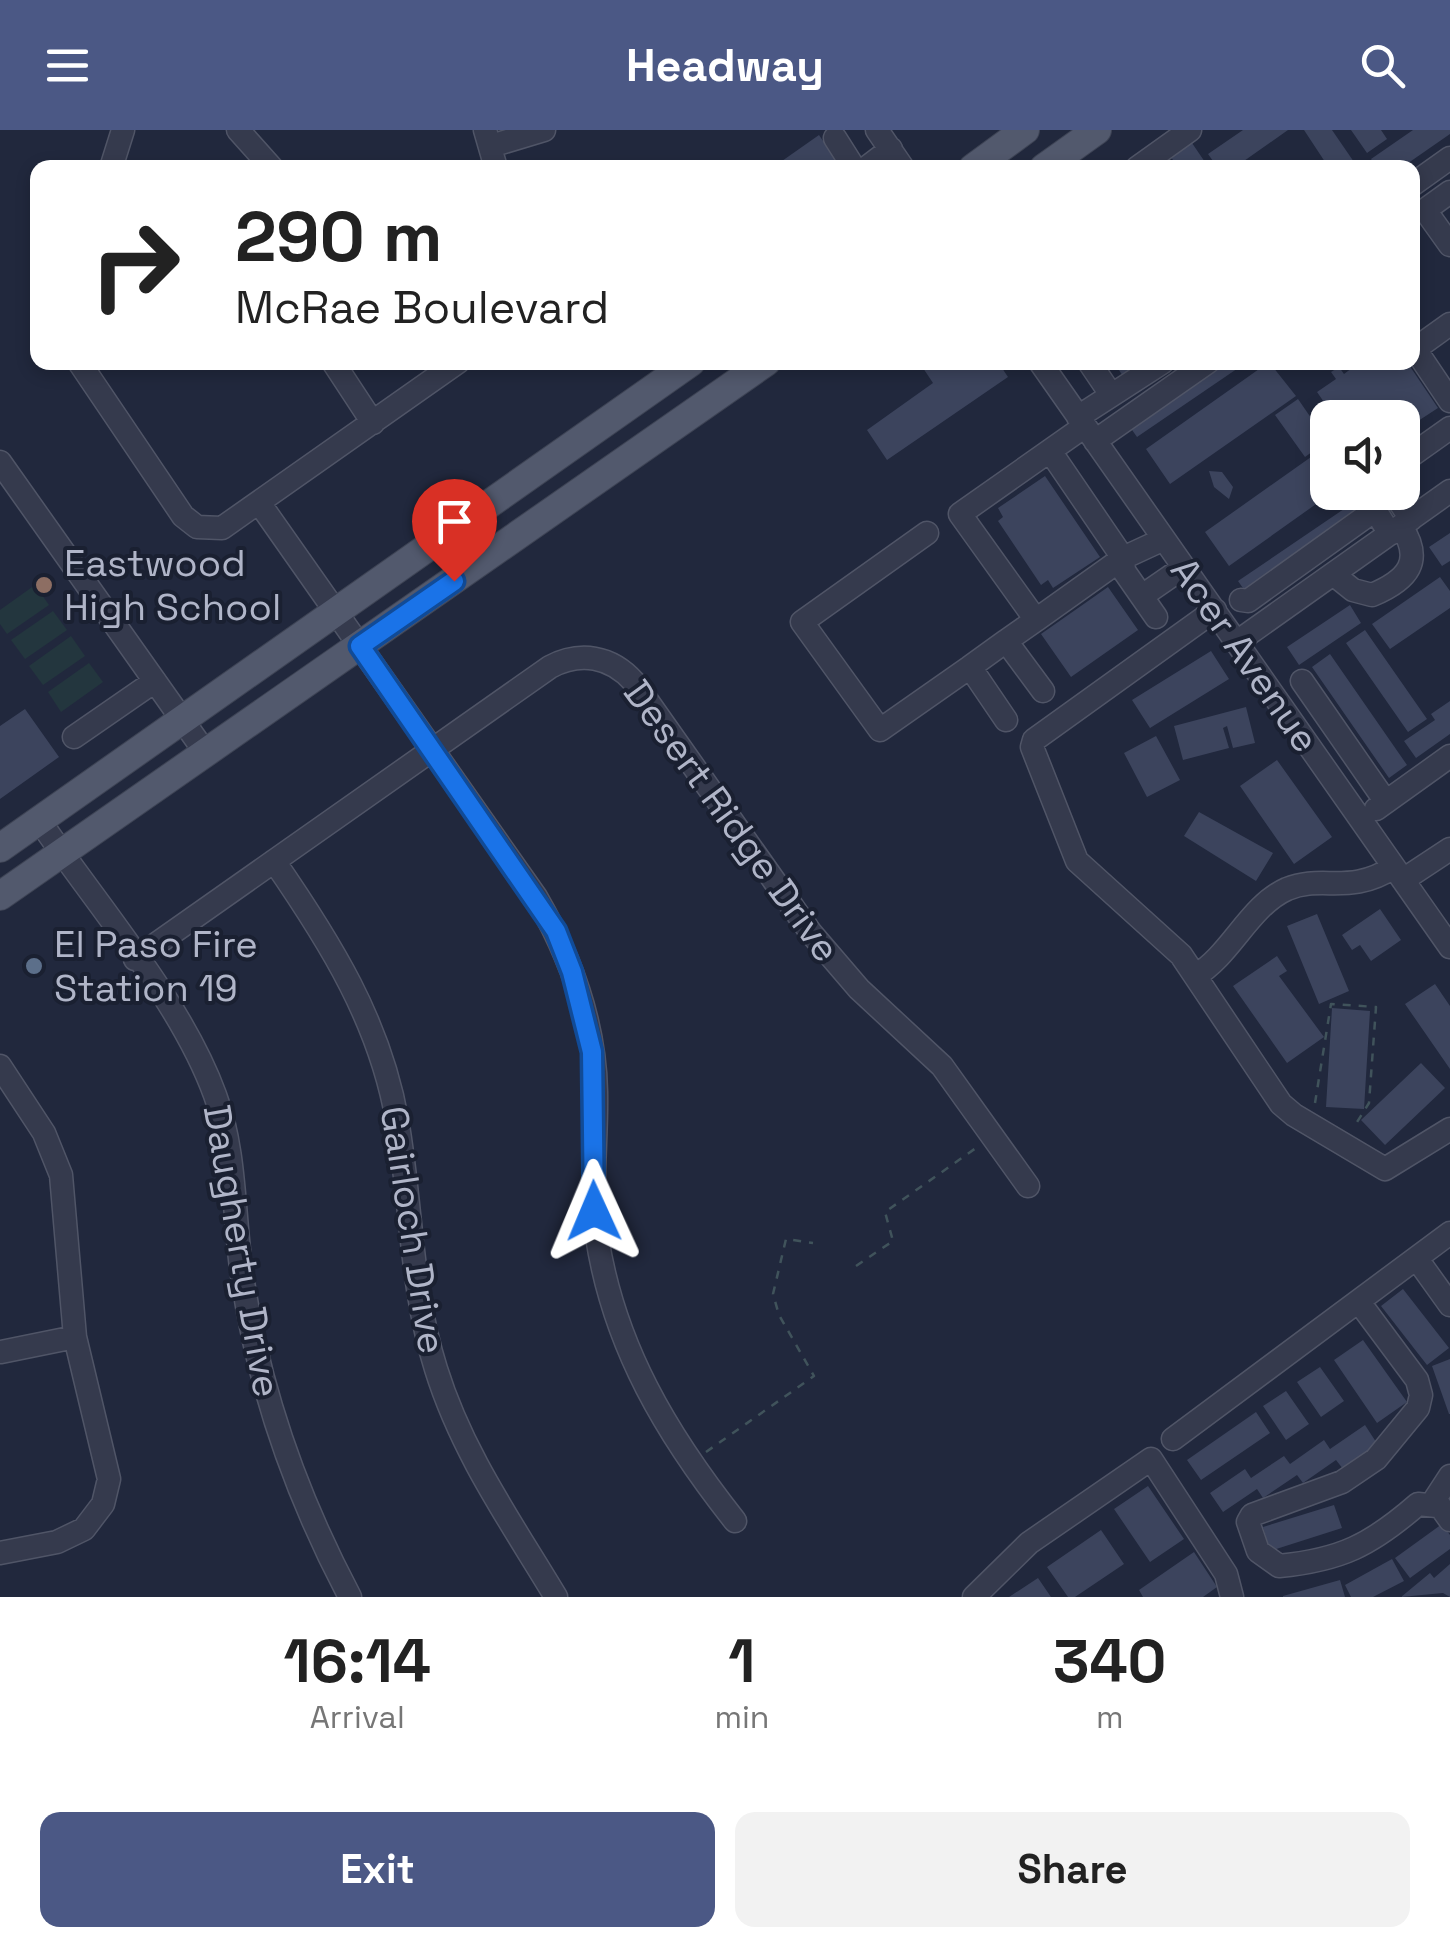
<!DOCTYPE html>
<html lang="en">
<head>
<meta charset="utf-8">
<style>
	:root { --surface:#fff; --page:#f2f2f2; --text:#222; --muted:#767676; --accent:#4b5885 }
	body { margin:0; font-family:"Space Grotesk",sans-serif; background:var(--page); color:var(--text); height:100vh; display:flex; flex-direction:column; font-size:38px; white-space:nowrap }
	* { box-sizing:border-box; margin:0 }
	p { font-size:32px; color:var(--muted) }
	.icon { flex:none; width:55px; height:55px; fill:none; stroke:currentColor; stroke-width:2; stroke-linecap:round; stroke-linejoin:round }
	.map { position:relative; height:1467px; overflow:hidden }
	.side { display:flex; flex-direction:column; background:var(--surface); flex:1 }
	.side>* { flex:none }
	.top-card { position:absolute; left:30px; top:30px; width:1390px; height:210px; border-radius:20px; box-shadow:0 5px 15px #0003; background:#fff; color:var(--text); overflow:hidden }
	.tools { position:absolute; left:1310px; top:270px; display:grid; gap:20px }
	.tools a { display:grid; place-items:center; width:110px; height:110px; border-radius:20px; background:var(--surface); box-shadow:0 5px 15px #0003; font-size:50px }
	.pin { position:absolute; display:grid; place-items:center; width:85px; height:85px; color:#fff; margin:-102px -42px; border-radius:50% 50% 50% 0; rotate:-45deg; box-shadow:0 0 10px #0007 }
	.pin .icon { rotate:45deg }
	.me { position:absolute; width:110px; margin:-55px; rotate:359deg; stroke-linejoin:round; filter:drop-shadow(0 0 8px #0008) }
	.turn { display:flex; align-items:center; gap:35px; height:210px; padding:0 40px; font-size:45px }
	.turn .icon { width:130px; height:130px; stroke-width:2.5 }
	.turn b { display:block; font-size:70px; line-height:85px }
	.eta { display:flex; justify-content:space-evenly; align-items:center; height:170px; text-align:center }
	.eta b { font-size:60px; font-weight:700; line-height:70px }
	.action { display:flex; gap:20px; margin-top:auto; padding:20px 40px }
	.action a { flex:1; height:115px; border-radius:20px; background:var(--accent); color:#fff; font-size:40px; font-weight:700; line-height:115px; text-align:center }
	.action a+a { background:var(--page); color:var(--text) }
	header { display:flex; justify-content:space-between; align-items:center; height:130px; padding:0 40px; background:var(--accent); color:#fff; font-size:45px; font-weight:700 }
	.map>svg:first-child { display:block }
</style>
</head>
<body>
<header><svg class="icon" aria-label="menu" viewBox="0 0 24 24"><path d="M4 6h16M4 12h16M4 18h16"/></svg>Headway<svg class="icon" aria-label="search" viewBox="0 0 24 24"><circle cx="10" cy="10" r="6"/><path d="M15 15l6 6"/></svg></header>
<div class="map">
<svg width="1450" height="1467" viewBox="0 0 1450 1467">
	<rect width="100%" height="100%" fill="#21283d"/>
	<path fill="#23363e" d="M 35,455 L 49,475 L 7,504 L 0,494 L 0,480 Z
		M 53,481 L 67,500 L 25,529 L 11,510 Z
		M 71,506 L 85,526 L 43,555 L 29,536 Z
		M 89,533 L 103,552 L 61,582 L 48,562 Z"/>
	<path fill="#3c445d" d="M 1243,0 L 1288,0 L 1234,38 L 1218,38 L 1208,24 Z
		M 1304,0 L 1332,0 L 1354,32 L 1346,38 L 1329,38 Z
		M 1351,0 L 1381,0 L 1387,9 L 1367,23 Z
		M 1413,0 L 1450,0 L 1450,4 L 1401,38 L 1377,38 L 1371,29 Z
		M 819,5 L 838,33 L 832,38 L 772,38 Z
		M 1192,13 L 1209,38 L 1178,38 L 1171,27 Z
		M 919,232 L 998,232 L 1008,247 L 887,330 L 867,300 L 933,253 Z
		M 1114,232 L 1142,232 L 1124,248 Z
		M 1225,232 L 1247,232 L 1137,307 L 1130,297 Z
		M 1269,232 L 1296,266 L 1170,354 L 1146,319 Z
		M 1360,232 L 1407,232 L 1438,278 L 1415,293 L 1411,287 L 1402,293 L 1402,288 L 1335,288 L 1317,262 L 1336,249 L 1331,242 L 1339,237 L 1344,244 Z
		M 1298,269 L 1327,311 L 1305,327 L 1275,285 Z
		M 1328,315 L 1328,362 L 1333,362 L 1229,436 L 1205,402 Z
		M 1209,341 L 1222,342 L 1233,357 L 1229,369 L 1214,357 Z
		M 1045,346 L 1100,427 L 1053,458 L 1048,450 L 1041,455 L 998,391 L 1003,387 L 998,378 Z
		M 1366,364 L 1373,375 L 1245,461 L 1238,451 Z
		M 1450,403 L 1450,431 L 1442,436 L 1429,417 Z
		M 1440,447 L 1450,461 L 1450,478 L 1390,519 L 1372,494 Z
		M 1108,457 L 1138,500 L 1071,547 L 1041,504 Z
		M 1350,475 L 1361,493 L 1299,535 L 1287,517 Z
		M 1365,500 L 1427,589 L 1408,602 L 1346,513 Z
		M 1211,521 L 1229,549 L 1150,598 L 1132,570 Z
		M 1330,524 L 1407,635 L 1389,648 L 1312,537 Z
		M 1450,571 L 1450,604 L 1416,628 L 1404,611 L 1435,590 L 1431,584 Z
		M 1246,577 L 1255,613 L 1233,618 L 1227,596 L 1223,598 L 1229,618 L 1183,630 L 1174,596 Z
		M 25,579 L 59,627 L 0,669 L 0,596 Z
		M 1156,606 L 1180,650 L 1147,667 L 1124,623 Z
		M 1277,630 L 1332,707 L 1294,734 L 1240,656 Z
		M 1199,682 L 1273,723 L 1256,751 L 1184,706 Z
		M 1380,779 L 1401,810 L 1371,831 L 1360,815 L 1352,820 L 1342,805 Z
		M 1317,784 L 1349,861 L 1319,874 L 1287,796 Z
		M 1277,826 L 1287,841 L 1279,846 L 1324,907 L 1287,933 L 1233,856 Z
		M 1435,854 L 1450,876 L 1450,939 L 1405,874 Z
		M 1332,878 L 1370,881 L 1364,979 L 1326,977 Z
		M 1421,933 L 1445,958 L 1385,1015 L 1361,990 Z
		M 1403,1159 L 1449,1218 L 1427,1235 L 1381,1176 Z
		M 1363,1210 L 1407,1272 L 1377,1293 L 1334,1230 Z
		M 1450,1229 L 1450,1284 L 1449,1284 L 1432,1236 Z
		M 1320,1237 L 1344,1271 L 1321,1287 L 1297,1252 Z
		M 1286,1261 L 1309,1294 L 1286,1310 L 1263,1276 Z
		M 1256,1282 L 1270,1303 L 1201,1350 L 1187,1330 Z
		M 1365,1295 L 1378,1315 L 1343,1339 L 1336,1330 L 1303,1353 L 1297,1345 L 1263,1368 L 1257,1359 L 1223,1382 L 1210,1363 L 1245,1339 L 1251,1348 L 1284,1326 L 1290,1334 L 1324,1310 L 1330,1319 Z
		M 1148,1356 L 1184,1409 L 1150,1432 L 1114,1379 Z
		M 1334,1375 L 1342,1398 L 1270,1421 L 1263,1397 Z
		M 1442,1394 L 1450,1405 L 1450,1419 L 1410,1448 L 1395,1428 Z
		M 1101,1400 L 1124,1434 L 1075,1467 L 1068,1467 L 1047,1437 Z
		M 1194,1422 L 1217,1457 L 1203,1467 L 1143,1467 L 1139,1460 Z
		M 1392,1429 L 1404,1451 L 1373,1467 L 1351,1467 L 1345,1455 Z
		M 1450,1434 L 1450,1467 L 1443,1463 L 1401,1467 L 1430,1443 L 1434,1448 Z
		M 1038,1448 L 1051,1467 L 1009,1467 Z
		M 1340,1450 L 1345,1467 L 1283,1467 L 1283,1466 Z"/>
	<g fill="none" stroke-linecap="round" stroke-linejoin="round">
		<g stroke="#505567" stroke-width="25">
			<path id="minor" d="M 238,0 L 272,38
				M 485,0 L 496,38
				M 877,0 L 903,38
				M 835,8 L 854,38
				M 491,16 L 544,0
				M 111,38 L 123,0
				M 866,38 L 891,19
				M 1137,38 L 1190,0
				M 1412,55 L 1450,28
				M 1450,62 L 1425,80 L 1450,115
				M 1450,194 L 1415,219 L 1450,271
				M 79,232 L 183,386 L 197,397 L 222,398 L 458,232
				M 333,232 L 373,293
				M 1040,232 L 1450,817
				M 1089,232 L 1110,263
				M 1078,287 L 1163,232
				M 1085,296 L 960,384 L 1036,490 L 1123,428 L 1124,441 L 1156,487
				M 1095,311 L 1208,232
				M 1050,321 L 1123,428 L 1164,409
				M 0,332 L 205,622
				M 1402,332 L 1450,298
				M 1393,362 L 1411,389
				M 260,374 L 536,767 C 570,826 595,893 596,962 C 597,1011 590,1058 597,1107 C 614,1217 667,1305 735,1391
				M 927,403 L 802,492 L 880,600 L 970,537
				M 1333,444 L 1353,460 L 1372,465 C 1408,450 1424,431 1401,396
				M 1142,466 L 1184,437
				M 1241,470 L 1248,471 L 1375,380 L 1390,404
				M 1215,480 L 1034,610 L 1032,617 L 1077,731 L 1181,825 L 1281,974 L 1294,985 L 1385,1039 L 1450,999
				M 1036,490 L 1006,511 L 1043,561
				M 1006,511 L 970,537 L 1006,590
				M 1237,512 L 1450,361
				M 1302,551 L 1386,672
				M 74,607 L 155,551
				M 1376,679 L 1450,626
				M 39,690 C 96,774 181,871 215,965 C 237,1024 233,1090 243,1152 C 260,1264 297,1367 350,1467
				M 274,731 C 330,812 380,892 397,990 C 412,1074 410,1157 436,1239 C 462,1323 511,1392 556,1467
				M 1403,750 L 1450,719
				M 135,829 L 550,537 C 580,521 611,526 634,552 L 811,803 L 859,859 L 942,936 L 1028,1056
				M 1195,846 C 1231,825 1249,776 1287,759 C 1323,744 1349,766 1394,737
				M 0,936 L 44,1003 L 61,1045 L 75,1207 L 109,1349 L 103,1374 L 84,1399 L 57,1412 L 0,1423
				M 1417,1129 L 1450,1175
				M 1359,1172 L 1417,1250 L 1421,1265 L 1418,1278 L 1376,1329 L 1342,1352 L 1252,1385 L 1248,1392 L 1258,1421 L 1279,1436 C 1341,1430 1371,1415 1418,1374 L 1437,1376
				M 1,1222 L 75,1207
				M 1173,1309 L 1450,1103
				M 1450,1346 L 1435,1369 L 1450,1390
				M 974,1467 L 1029,1413 L 1151,1329 L 1226,1444 L 1232,1467"/>
		</g>
		<g stroke="#3e4455" stroke-width="30">
			<path id="major" d="M 973,38 L 1025,0
				M 1044,38 L 1097,0
				M 0,718 L 691,232
				M 0,766 L 766,232"/>
		</g>
		<path stroke="#40535b" stroke-width="2.5" stroke-dasharray="8 8" stroke-linecap="butt" d="M 1315,973 L 1331,874 L 1376,877 L 1369,973 L 1354,997
			M 856,1136 L 893,1111 L 885,1082 L 976,1018
			M 706,1322 L 814,1246 L 779,1185 L 773,1164 L 786,1109 L 813,1113"/>
		<use href="#minor" stroke="#353a4d" stroke-width="22"/>
		<use href="#major" stroke="#52596d" stroke-width="28"/>
	</g>
	<g fill="none" stroke-linecap="round" stroke-linejoin="round">
		<g stroke="#114b97" stroke-width="25">
			<path id="route" d="M 454,451 L 360,516 L 556,801 L 572,842 L 592,922 L 594,1081"/>
		</g>
		<use href="#route" stroke="#1a73e8" stroke-width="18"/>
	</g>
	<circle fill="#8d6e63" stroke="#1a2031" stroke-width="4" cx="44" cy="455" r="10"/>
	<circle fill="#5c6f8a" stroke="#1a2031" stroke-width="4" cx="34" cy="836" r="10"/>
	<g text-anchor="middle" stroke-width="8" stroke-linejoin="round" paint-order="stroke">
		<g font-size="38" fill="#b0b5c8" stroke="#1a2031" text-anchor="start">
			<text x="64" y="446">Eastwood<tspan x="64" dy="44">High School</tspan></text>
			<text x="54" y="827">El Paso Fire<tspan x="54" dy="44">Station 19</tspan></text>
		</g>
		<g font-size="38" fill="#b0b5c8" stroke="#1a2031">
			<text transform="translate(1245 525) rotate(55)" y="13">Acer Avenue</text>
			<text transform="translate(732 691) rotate(54)" y="13">Desert Ridge Drive</text>
			<text transform="translate(413 1100) rotate(81)" y="13">Gairloch Drive</text>
			<text transform="translate(242 1121) rotate(80)" y="13">Daugherty Drive</text>
		</g>
	</g>
</svg>
<div class="tools">
<a><svg class="icon" aria-label="sound" viewBox="0 0 24 24"><path d="M4 9h4l5-4v14l-5-4H4zM17 9q2 3 0 6"/></svg></a>
</div>
<div class="pin" style="left:454px;top:451px;background:#d93025"><svg class="icon" aria-label="arrive" viewBox="0 0 24 24"><path d="M6 21V4h12l-3 4 3 4H6"/></svg></div>
<svg class="me" style="left:594px;top:1081px" viewBox="-20 -20 40 40"><path d="M0-17L14 15 0 8-14 15z" fill="#1a73e8" stroke="#fff" stroke-width="4"/></svg>
<div class="top-card">
<div class="turn"><svg class="icon" aria-label="right" viewBox="0 0 24 24"><path d="M7 20v-9h11M14 6l5 5-5 5"/></svg><div><b>290 m</b>McRae Boulevard</div></div>
</div>
</div>
<section class="side">
<div class="eta">
<div><b>16:14</b><p>Arrival</p></div>
<div><b>1</b><p>min</p></div>
<div><b>340</b><p>m</p></div>
</div>
<div class="action"><a>Exit</a><a>Share</a></div>
</section>
</body>
</html>
